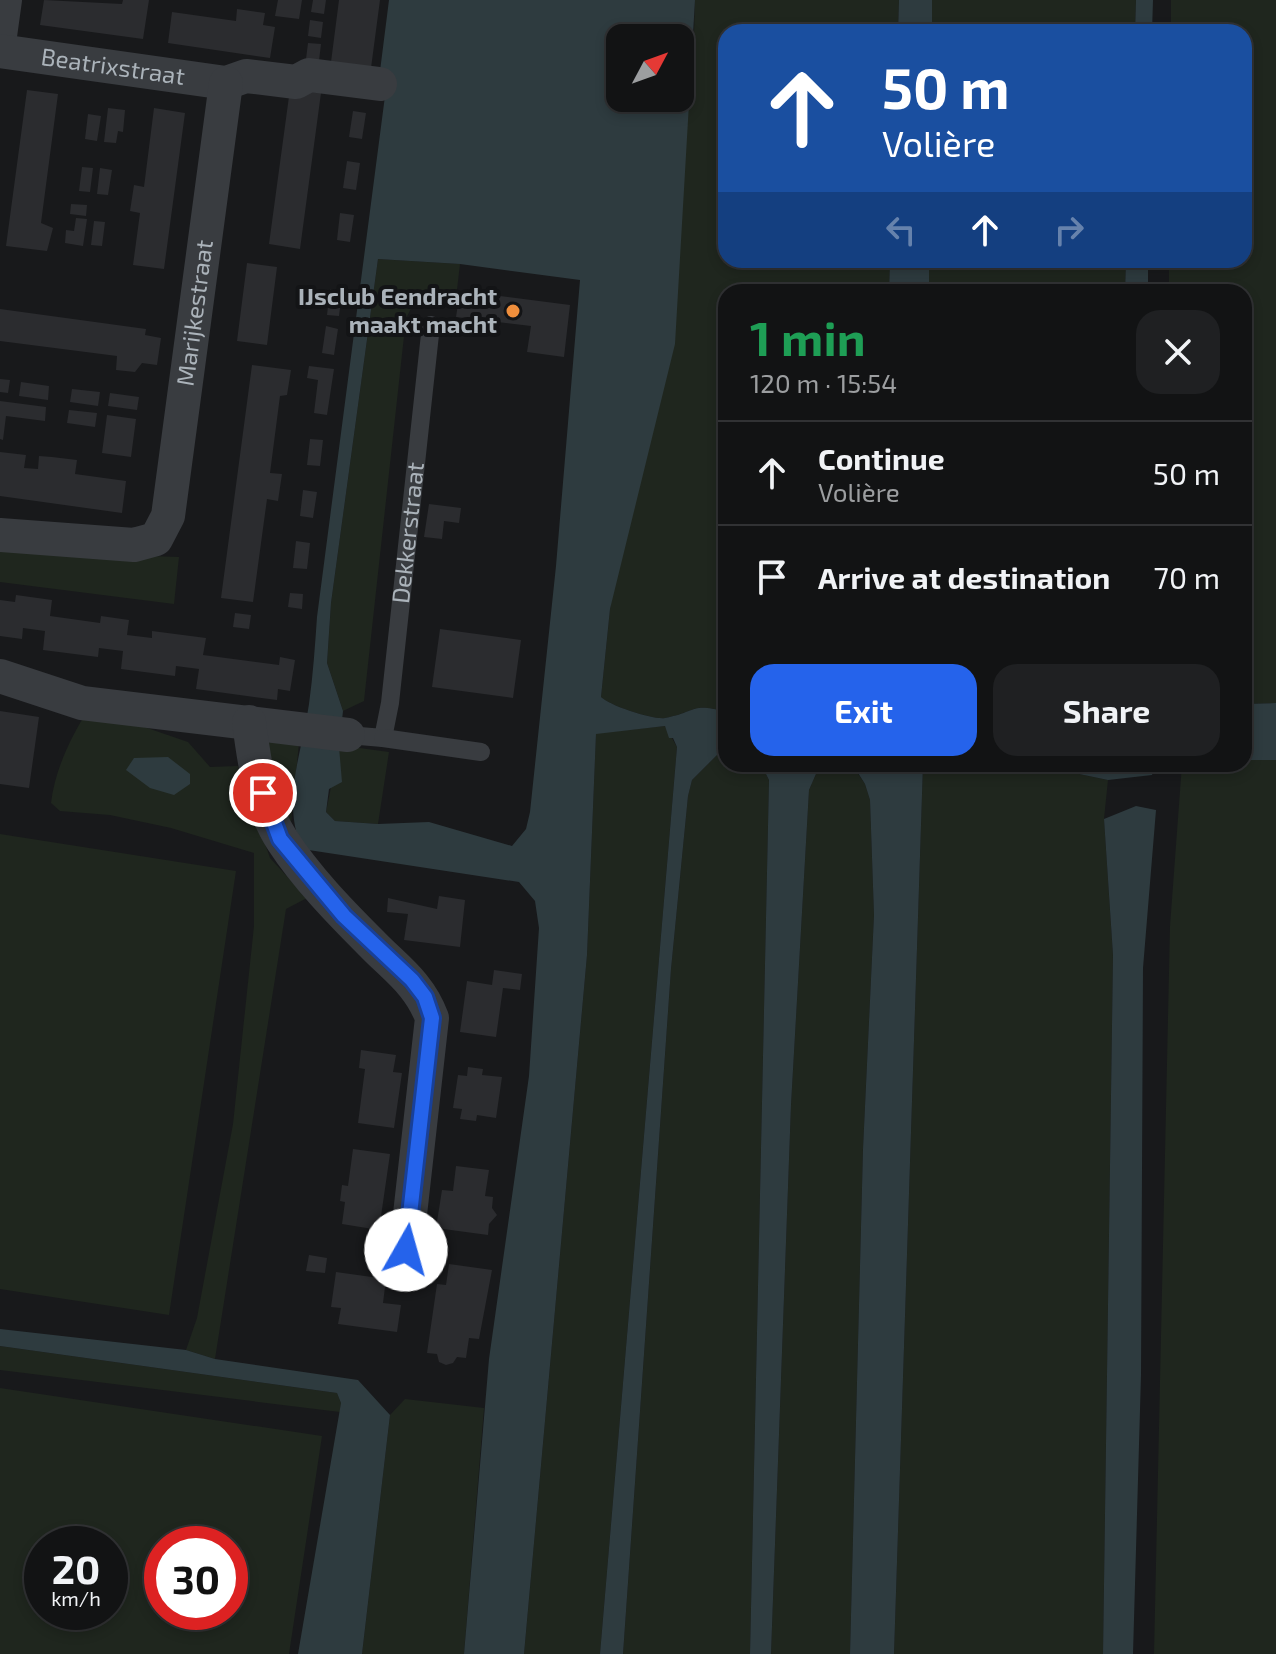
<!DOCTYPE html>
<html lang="en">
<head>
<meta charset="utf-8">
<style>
	:root { --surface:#121314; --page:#1f2022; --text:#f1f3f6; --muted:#9c9ea0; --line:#313234; --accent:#2563eb }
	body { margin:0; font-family:"Exo 2",sans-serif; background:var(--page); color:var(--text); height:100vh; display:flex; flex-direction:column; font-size:30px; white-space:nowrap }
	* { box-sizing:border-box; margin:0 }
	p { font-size:26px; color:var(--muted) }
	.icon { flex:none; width:44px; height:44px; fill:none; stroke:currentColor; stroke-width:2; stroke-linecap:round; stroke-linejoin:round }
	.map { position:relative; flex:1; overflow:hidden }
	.side { position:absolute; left:718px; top:284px; width:534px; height:488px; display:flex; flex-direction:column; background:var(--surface); border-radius:24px; box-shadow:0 4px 12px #0003,0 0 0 2px var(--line) }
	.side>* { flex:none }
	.guide { position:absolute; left:718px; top:24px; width:534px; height:244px; border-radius:24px; box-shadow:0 4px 12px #0003,0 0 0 2px var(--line); background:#1a4fa0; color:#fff; overflow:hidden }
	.needle { width:52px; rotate:49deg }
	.buttons { position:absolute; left:606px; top:24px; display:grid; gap:16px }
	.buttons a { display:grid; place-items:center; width:88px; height:88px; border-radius:16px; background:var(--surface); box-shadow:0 4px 12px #0003,0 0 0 2px var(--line); font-size:40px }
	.speed { position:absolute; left:24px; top:1526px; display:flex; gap:16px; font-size:40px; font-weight:700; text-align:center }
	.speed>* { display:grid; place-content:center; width:104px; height:104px; border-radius:50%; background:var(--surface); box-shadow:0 4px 12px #0003,0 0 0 2px var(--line); line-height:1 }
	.speed small { font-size:20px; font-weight:400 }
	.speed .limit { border:12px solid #d22; background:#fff; color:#111 }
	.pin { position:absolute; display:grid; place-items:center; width:68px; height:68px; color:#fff; margin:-34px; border:4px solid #fff; border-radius:50%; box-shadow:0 2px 8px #0007 }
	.me { position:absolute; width:88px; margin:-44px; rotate:7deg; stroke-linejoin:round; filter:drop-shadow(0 0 6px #0008) }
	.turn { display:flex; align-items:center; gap:28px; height:168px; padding:0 32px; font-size:36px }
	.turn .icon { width:104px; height:104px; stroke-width:2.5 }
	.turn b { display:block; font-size:56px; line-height:68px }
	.lanes { display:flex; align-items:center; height:76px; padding:0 32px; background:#0003; justify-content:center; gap:40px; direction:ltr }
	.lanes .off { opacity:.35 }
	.round { display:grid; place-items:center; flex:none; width:84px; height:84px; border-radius:24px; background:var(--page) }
	.headline { display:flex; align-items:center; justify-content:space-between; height:136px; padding:0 32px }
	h1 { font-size:48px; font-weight:700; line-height:60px; color:#1e9e55 }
	.cta { display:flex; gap:16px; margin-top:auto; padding:16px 32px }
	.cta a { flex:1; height:92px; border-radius:24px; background:var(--accent); color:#fff; font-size:32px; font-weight:700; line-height:92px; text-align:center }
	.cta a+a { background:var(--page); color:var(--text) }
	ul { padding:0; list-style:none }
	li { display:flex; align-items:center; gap:24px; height:104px; padding:0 32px; border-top:2px solid var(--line) }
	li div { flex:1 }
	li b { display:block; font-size:30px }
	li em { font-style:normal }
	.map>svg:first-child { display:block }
</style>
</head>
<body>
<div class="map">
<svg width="1276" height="1654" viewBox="0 0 1276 1654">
	<rect width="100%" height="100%" fill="#18191b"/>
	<path fill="#1f261e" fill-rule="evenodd" d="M 695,0 L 899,0 L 898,32 L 726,32 L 726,260 L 890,260 L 889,292 L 726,292 L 726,712 C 691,702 697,712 665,718 C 654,720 610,706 601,697 L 610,609 L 693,67 Z
		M 932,0 L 1136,0 L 1135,32 L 932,32 Z
		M 1171,0 L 1276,0 L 1276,703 L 1244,704 L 1244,292 L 1169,292 L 1169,260 L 1244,260 L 1244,32 L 1171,32 Z
		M 378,259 L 460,264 L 455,307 L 414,303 L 406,318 L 364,701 L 343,711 L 327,663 L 331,603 Z
		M 929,260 L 1126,260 L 1125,292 L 929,292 Z
		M 0,551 L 179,557 L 174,604 L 0,582 Z
		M 89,708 L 188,742 L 210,767 L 238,766 L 270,858 L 307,898 L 286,909 L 215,1359 L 186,1350 L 197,1318 L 233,1124 L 254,926 L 254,853 L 171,828 L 110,815 L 60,811 L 51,803 C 55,769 71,737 89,708 Z
		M 665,726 L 677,747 L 600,1654 L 524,1654 L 587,955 L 596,733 Z
		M 264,735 L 299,743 L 291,824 L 270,788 Z
		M 345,746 L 389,752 L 378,824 L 335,821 L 326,812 L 339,747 Z
		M 726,746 L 726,764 L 761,764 L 769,780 L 750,1654 L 623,1654 L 671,969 L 688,796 L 692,780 Z
		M 1264,758 L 1276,760 L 1276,1654 L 1154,1654 L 1170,926 L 1182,764 L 1244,764 L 1244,760 Z
		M 833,764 L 852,765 L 865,784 L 870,800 L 874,915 L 863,1149 L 850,1654 L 771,1654 L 791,1105 L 809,790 L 819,767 Z
		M 923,764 L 973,764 L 979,769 L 1055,769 L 1108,780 L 1104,819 L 1113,955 L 1103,1654 L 894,1654 Z
		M 0,834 L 236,871 L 169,1315 L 0,1289 Z
		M 0,1346 L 337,1393 L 341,1403 L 340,1412 L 0,1370 Z
		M 0,1388 L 322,1436 L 289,1654 L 0,1654 ZM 42,1544 L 110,1544 L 110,1612 L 42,1612 ZM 162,1544 L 230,1544 L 230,1612 L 162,1612 Z
		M 405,1399 L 484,1408 L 464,1654 L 362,1654 L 390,1415 Z"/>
	<path fill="#2e3b3f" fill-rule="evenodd" d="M 389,0 L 695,0 L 675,344 L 610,609 L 601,697 C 610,706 654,720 665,718 C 697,712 691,702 726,712 L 726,746 L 692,780 L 688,796 L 671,969 L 623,1654 L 600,1654 L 677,747 L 673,738 L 669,738 L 665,726 L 596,734 L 587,955 L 524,1654 L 464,1654 L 489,1359 L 529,1076 L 539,928 L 535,901 L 519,882 L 302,849 C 281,799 302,754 309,704 C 313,675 315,646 317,617 L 388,73 L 380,71 ZM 620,38 L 680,38 L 680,98 L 620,98 ZM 378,259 L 460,264 L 580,280 L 556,566 L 530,812 L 526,829 L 512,846 L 429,822 L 378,824 L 335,821 L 326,812 L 329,789 L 342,782 L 339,747 L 343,711 L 327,663 L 331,603 Z
		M 899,0 L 932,0 L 932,32 L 898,32 Z
		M 1136,0 L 1153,0 L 1152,32 L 1135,32 Z
		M 890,260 L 929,260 L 929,292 L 889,292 Z
		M 1126,260 L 1148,260 L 1148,292 L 1125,292 Z
		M 1276,703 L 1276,760 L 1244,760 L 1244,704 Z
		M 168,757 L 190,774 L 190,784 L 174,795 L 150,788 L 126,770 L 134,758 Z
		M 761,764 L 833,764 L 819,767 L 809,790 L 791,1105 L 771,1654 L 750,1654 L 769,780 Z
		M 838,764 L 923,764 L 894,1654 L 850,1654 L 863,1149 L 874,915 L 870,800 L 865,784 L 853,765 Z
		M 973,764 L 1156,764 L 1152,775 L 1108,780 L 1055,769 L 978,769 Z
		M 1136,806 L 1156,810 L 1143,968 L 1141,1375 L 1133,1654 L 1103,1654 L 1113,955 L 1104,819 Z
		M 0,1329 L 186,1350 L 215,1359 L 358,1380 L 390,1415 L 362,1654 L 298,1654 L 341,1403 L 337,1393 L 0,1346 Z"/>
	<path fill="#2b2c2f" d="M 44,0 L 122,4 L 123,0 L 149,0 L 143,39 L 40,25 Z
		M 278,0 L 302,0 L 299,19 L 275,16 Z
		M 313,0 L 326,0 L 324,14 L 311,12 Z
		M 339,0 L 380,0 L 371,68 L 331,62 Z
		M 237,9 L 265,13 L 263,25 L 275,27 L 270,58 L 168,43 L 172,12 L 236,21 Z
		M 310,20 L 323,22 L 321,38 L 308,36 Z
		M 308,43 L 321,44 L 319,61 L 306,59 Z
		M 290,89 L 321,93 L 300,249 L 269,244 Z
		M 27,90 L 58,94 L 41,223 L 53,228 L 47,251 L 6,246 Z
		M 108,108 L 125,110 L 123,132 L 118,131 L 116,143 L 104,142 Z
		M 154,108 L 185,113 L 164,269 L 133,265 L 140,213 L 130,211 L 134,185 L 144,187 Z
		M 353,111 L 366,113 L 362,139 L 349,137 Z
		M 88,114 L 101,116 L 97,141 L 85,139 Z
		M 347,161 L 360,163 L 356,190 L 343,188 Z
		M 82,167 L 93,168 L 90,192 L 79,191 Z
		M 100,168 L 112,170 L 108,195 L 97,194 Z
		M 71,204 L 87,205 L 86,216 L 70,214 Z
		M 340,213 L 354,215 L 350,242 L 337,240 Z
		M 76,218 L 87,219 L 83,246 L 65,243 L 66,230 L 74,231 Z
		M 94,221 L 105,222 L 102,246 L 91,245 Z
		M 247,263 L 277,267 L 267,345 L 237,341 Z
		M 330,289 L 342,291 L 339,316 L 327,315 Z
		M 460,291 L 570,305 L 564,357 L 527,352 L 531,326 L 456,317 Z
		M 0,309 L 146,329 L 145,335 L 161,338 L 157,365 L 142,363 L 135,372 L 116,370 L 117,356 L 0,341 Z
		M 326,326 L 338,329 L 334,355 L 322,353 Z
		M 252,365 L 291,370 L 287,395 L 280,396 L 270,473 L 282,474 L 278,501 L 267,499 L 253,602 L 221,598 Z
		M 309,366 L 334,369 L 327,415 L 314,413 L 318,380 L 307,378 Z
		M 0,379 L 10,380 L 8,393 L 0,392 Z
		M 21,382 L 49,386 L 48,400 L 19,396 Z
		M 72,389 L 100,392 L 98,406 L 70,402 Z
		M 110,393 L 139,397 L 137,410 L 108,406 Z
		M 0,401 L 46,407 L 45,421 L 6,416 L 3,440 L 0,439 Z
		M 69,410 L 97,413 L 95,427 L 67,423 Z
		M 107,415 L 136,419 L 131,457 L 102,453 Z
		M 310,439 L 323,440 L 320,466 L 307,465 Z
		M 0,452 L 26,455 L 24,468 L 38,469 L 39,456 L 52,457 L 77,460 L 75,474 L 126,481 L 122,513 L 0,496 Z
		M 303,490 L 317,492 L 313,518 L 300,516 Z
		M 429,504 L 461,508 L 459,523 L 444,521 L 442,539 L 424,537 Z
		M 296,541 L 310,543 L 307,569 L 293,568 Z
		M 290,593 L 303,594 L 302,609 L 288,607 Z
		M 16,595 L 52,600 L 50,616 L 100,623 L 101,616 L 129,620 L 127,635 L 152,638 L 152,631 L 206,638 L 203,655 L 279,665 L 280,657 L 295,660 L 290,691 L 278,689 L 277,700 L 196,689 L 199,669 L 176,666 L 175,676 L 121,669 L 123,651 L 99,648 L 98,657 L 43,650 L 45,631 L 23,628 L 22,639 L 0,636 L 0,600 L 15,602 Z
		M 235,613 L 251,615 L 249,629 L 233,627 Z
		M 440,629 L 521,640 L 513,698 L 432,687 Z
		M 0,711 L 39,717 L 29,788 L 0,784 Z
		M 439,896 L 465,900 L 460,947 L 404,940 L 408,914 L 387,912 L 388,898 L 437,909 Z
		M 494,970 L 522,974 L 520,990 L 503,988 L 496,1037 L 460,1032 L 467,981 L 492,985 Z
		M 361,1050 L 396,1055 L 393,1072 L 402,1073 L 394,1128 L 358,1123 L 365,1069 L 359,1068 Z
		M 468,1067 L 483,1069 L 482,1075 L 502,1077 L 496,1118 L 477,1115 L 476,1121 L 460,1119 L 462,1109 L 453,1108 L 458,1075 L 467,1076 Z
		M 353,1149 L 390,1154 L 379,1230 L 342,1224 L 345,1202 L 340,1201 L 342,1185 L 348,1186 Z
		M 456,1166 L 489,1170 L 485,1196 L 493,1197 L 492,1208 L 497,1215 L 489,1224 L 488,1235 L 436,1228 L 442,1190 L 453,1191 Z
		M 309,1255 L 327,1258 L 325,1273 L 306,1271 Z
		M 449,1264 L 492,1270 L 479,1339 L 469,1338 L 466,1358 L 457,1357 L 453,1363 L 446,1365 L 439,1362 L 437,1354 L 427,1353 L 437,1284 L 446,1285 Z
		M 336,1272 L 386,1279 L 383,1303 L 401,1305 L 397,1332 L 338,1324 L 341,1308 L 331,1307 Z"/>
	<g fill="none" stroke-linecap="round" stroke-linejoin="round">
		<g stroke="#393c40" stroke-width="18">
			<path id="s1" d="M 348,735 L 383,738 L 390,703 L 431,325"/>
			<path d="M 383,738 L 481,752"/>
		</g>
		<g stroke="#393c40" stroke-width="34">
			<path d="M 0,36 L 5,0"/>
			<path id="s2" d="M 0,51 L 226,83 L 246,76 L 296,82 L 309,75 L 380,84"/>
			<path id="s3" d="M 0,535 L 134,545 L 156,539 L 168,516 L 226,83"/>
			<path d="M 0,676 L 82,703 L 348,735"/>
			<path d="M 249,722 C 254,760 260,807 282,840 C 306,877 340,912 371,943 C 395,968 419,983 432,1018 L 406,1250 L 417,1268"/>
		</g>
	</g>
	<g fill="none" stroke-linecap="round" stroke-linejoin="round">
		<g stroke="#184099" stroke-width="20">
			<path id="route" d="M 263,793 L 280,839 L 344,916 L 412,980 L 425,997 L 432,1018 L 406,1250"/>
		</g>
		<use href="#route" stroke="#2563eb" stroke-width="14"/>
	</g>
	<circle fill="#ef8e3c" stroke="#131416" stroke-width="3" cx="513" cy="311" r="8"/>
	<g text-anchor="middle" stroke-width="8" stroke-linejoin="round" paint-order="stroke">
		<g font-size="24" fill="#abb3ba" stroke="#131416">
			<text dy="8" stroke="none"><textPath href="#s2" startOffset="114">Beatrixstraat</textPath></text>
			<text dy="8" stroke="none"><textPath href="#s3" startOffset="388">Marijkestraat</textPath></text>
			<text dy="8" stroke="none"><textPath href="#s1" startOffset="242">Dekkerstraat</textPath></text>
		</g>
		<g font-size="24" font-weight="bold" fill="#abb3ba" stroke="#131416" text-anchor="end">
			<text x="497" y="305">IJsclub Eendracht<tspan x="497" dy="28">maakt macht</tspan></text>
		</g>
	</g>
</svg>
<div class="buttons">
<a><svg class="needle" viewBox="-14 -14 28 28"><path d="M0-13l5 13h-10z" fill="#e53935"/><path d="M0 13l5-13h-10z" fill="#9c9ea0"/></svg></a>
</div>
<div class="speed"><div>20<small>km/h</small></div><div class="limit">30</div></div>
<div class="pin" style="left:263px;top:793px;background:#d93025"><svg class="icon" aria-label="arrive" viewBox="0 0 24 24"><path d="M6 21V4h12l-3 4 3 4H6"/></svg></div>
<svg class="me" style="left:406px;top:1250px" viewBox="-20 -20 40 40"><circle r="19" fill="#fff"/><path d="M0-13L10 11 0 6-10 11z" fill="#2563eb"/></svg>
<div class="guide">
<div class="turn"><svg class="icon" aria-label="ahead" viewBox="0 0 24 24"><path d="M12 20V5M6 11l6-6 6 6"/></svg><div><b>50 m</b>Volière</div></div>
<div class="lanes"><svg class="icon off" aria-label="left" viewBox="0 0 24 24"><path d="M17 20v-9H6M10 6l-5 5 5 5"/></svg><svg class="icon" aria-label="ahead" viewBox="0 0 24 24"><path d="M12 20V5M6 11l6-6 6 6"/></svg><svg class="icon off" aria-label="right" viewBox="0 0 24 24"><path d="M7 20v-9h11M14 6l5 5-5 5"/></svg></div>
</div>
<section class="side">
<div class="headline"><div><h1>1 min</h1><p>120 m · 15:54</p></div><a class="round"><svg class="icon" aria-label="close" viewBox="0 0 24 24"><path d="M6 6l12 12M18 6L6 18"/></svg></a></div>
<ul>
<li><svg class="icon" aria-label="ahead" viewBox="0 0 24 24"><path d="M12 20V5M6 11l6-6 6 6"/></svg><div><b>Continue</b><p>Volière</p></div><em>50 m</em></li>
<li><svg class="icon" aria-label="arrive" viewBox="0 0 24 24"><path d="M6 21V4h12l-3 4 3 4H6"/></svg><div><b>Arrive at destination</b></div><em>70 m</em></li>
</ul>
<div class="cta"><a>Exit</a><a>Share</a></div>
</section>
</div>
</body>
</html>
